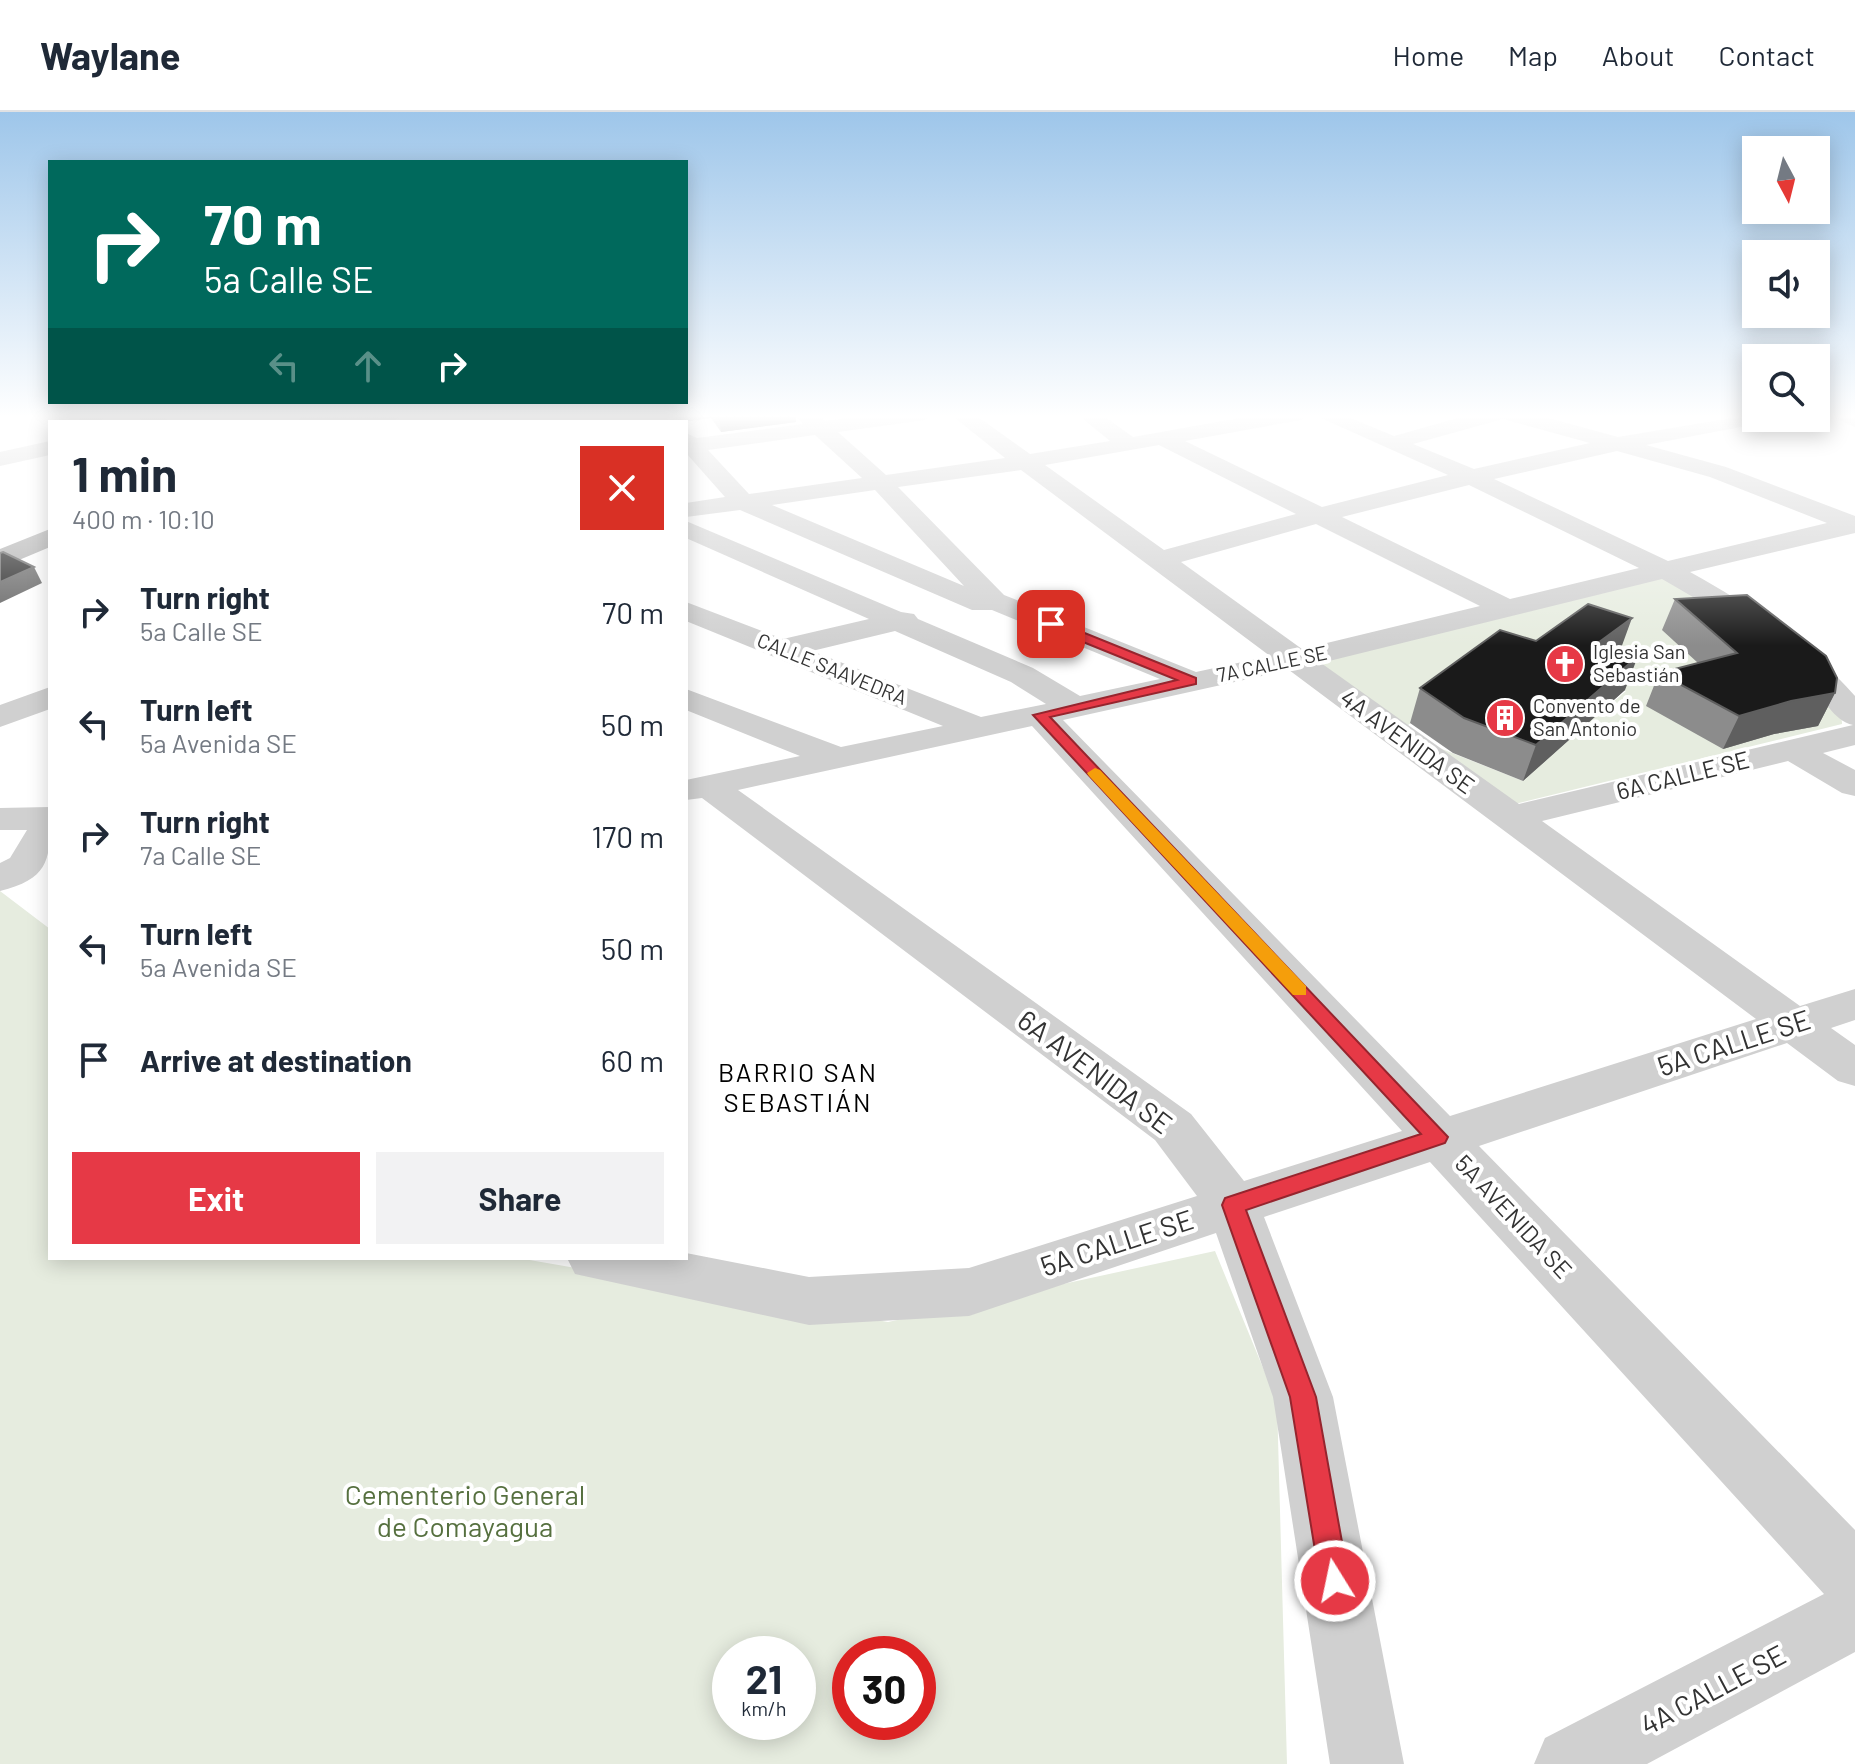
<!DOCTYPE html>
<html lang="en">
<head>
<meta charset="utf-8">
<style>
	:root { --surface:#fff; --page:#f2f2f3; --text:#1f2937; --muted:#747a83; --line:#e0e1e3; --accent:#e63946 }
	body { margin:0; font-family:Barlow,sans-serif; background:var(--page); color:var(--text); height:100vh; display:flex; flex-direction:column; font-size:30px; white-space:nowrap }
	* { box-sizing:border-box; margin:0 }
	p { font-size:26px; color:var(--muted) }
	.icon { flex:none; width:44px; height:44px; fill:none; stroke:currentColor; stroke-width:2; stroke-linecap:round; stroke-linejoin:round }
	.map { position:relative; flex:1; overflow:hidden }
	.drawer { position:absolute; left:48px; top:308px; width:640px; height:840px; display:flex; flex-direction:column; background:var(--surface); border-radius:0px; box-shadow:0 4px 20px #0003 }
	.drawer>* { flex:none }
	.top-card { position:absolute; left:48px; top:48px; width:640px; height:244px; border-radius:0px; box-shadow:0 4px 20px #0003; background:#00695c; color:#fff; overflow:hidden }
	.needle { width:52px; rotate:173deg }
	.buttons { position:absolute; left:1742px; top:24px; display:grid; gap:16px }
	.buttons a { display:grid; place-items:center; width:88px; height:88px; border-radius:0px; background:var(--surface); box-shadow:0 4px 20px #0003; font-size:40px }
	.speed { position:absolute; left:712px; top:1524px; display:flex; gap:16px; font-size:40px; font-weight:700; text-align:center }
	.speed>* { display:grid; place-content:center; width:104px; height:104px; border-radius:50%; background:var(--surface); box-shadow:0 4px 20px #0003; line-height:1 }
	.speed small { font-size:20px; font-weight:400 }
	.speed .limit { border:12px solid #d22; background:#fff; color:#111 }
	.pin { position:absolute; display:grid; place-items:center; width:68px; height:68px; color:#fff; margin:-34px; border-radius:16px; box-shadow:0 4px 12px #0006 }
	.me { position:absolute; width:88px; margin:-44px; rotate:350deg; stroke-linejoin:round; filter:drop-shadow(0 0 6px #0008) }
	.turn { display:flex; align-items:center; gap:28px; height:168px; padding:0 24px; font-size:36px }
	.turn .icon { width:104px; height:104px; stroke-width:2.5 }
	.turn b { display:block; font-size:56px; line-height:68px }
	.lanes { display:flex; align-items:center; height:76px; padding:0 24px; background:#0003; justify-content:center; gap:40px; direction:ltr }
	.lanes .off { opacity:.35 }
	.round { display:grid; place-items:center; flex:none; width:84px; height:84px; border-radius:0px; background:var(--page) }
	.headline { display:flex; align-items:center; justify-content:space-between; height:136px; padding:0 24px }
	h1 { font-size:48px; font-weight:700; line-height:60px }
	.action { display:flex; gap:16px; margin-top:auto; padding:16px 24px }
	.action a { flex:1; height:92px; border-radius:0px; background:var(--accent); color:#fff; font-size:32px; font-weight:700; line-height:92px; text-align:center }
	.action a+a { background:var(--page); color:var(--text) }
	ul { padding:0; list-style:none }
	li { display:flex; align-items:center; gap:24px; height:112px; padding:0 24px }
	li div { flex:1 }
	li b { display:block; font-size:30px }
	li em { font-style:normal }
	header { display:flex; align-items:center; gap:48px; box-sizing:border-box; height:112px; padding:0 40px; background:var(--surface); border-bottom:2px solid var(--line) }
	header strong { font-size:38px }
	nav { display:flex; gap:44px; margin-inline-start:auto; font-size:28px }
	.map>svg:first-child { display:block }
</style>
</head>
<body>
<header>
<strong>Waylane</strong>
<nav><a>Home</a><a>Map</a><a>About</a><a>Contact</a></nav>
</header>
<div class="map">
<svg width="1855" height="1652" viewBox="0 0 1855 1652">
	<rect width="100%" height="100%" fill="#fff"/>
	<path fill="#e6ecdf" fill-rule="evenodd" d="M 1661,462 C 1701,484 1844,563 1842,612 L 1511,693 L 1398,620 L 1305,549 ZM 1572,523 L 1619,539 L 1616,542 L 1607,539 L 1577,562 L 1626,579 L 1613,590 L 1583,579 L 1579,582 L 1608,593 L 1523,669 L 1399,620 L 1489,551 L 1524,563 L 1572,528 L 1567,526 Z
		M 0,779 L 50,817 L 50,1146 L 518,1146 L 888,1210 L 1215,1139 L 1277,1290 L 1287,1652 L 0,1652 ZM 730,1542 L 798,1542 L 798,1610 L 730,1610 ZM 850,1542 L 918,1542 L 918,1610 L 850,1610 Z"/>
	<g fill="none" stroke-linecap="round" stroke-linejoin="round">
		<path fill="#d0d0d0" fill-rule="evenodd" d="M 84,302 L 106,302 L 100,310 L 77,310 Z
			M 135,302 L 161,302 L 170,310 L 144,310 Z
			M 794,302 L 817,302 L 825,309 L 875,302 L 935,302 L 925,308 L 838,320 L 886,363 L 1005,346 L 950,302 L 974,302 L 1030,342 L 1110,329 L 1077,302 L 1101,302 L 1133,325 L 1262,302 L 1311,302 L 1301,308 L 1185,329 L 1322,395 L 1448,363 L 1312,302 L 1341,302 L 1394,324 L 1472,302 L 1534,302 L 1618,325 L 1756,302 L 1756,306 L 1767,306 L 1756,312 L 1646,333 L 1726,355 L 1855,404 L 1855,421 L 1690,460 C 1751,494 1808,531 1855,584 L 1855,633 L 1823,641 L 1855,658 L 1855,684 L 1842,681 L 1788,649 L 1542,709 L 1800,894 L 1855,877 L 1855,908 L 1831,916 L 1855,933 L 1855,974 L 1838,969 L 1787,931 L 1479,1034 L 1855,1418 L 1855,1540 L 1647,1652 L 1534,1652 L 1545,1626 L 1824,1482 L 1430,1050 L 1264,1105 L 1333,1285 L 1404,1652 L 1330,1652 L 1273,1285 L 1216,1121 L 969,1204 L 809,1213 L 575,1162 L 567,1146 L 686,1146 L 686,1141 L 809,1165 L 969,1156 L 1197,1084 L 1155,1028 L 702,686 L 686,688 L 686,668 L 800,644 L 686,598 L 686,577 L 841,635 L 943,614 L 686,509 L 686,490 L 783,527 L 869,507 L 686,426 L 686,409 L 901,500 L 914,502 L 918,507 L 1033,556 L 1080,584 L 1160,567 L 992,498 L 972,498 L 740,398 L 686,405 L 686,391 L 725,385 L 686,341 L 686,321 L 697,326 L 803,312 ZM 1503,307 L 1590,331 L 1474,357 L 1413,332 ZM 815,323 L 862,366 L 749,382 L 708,338 ZM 1159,333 L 1296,402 L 1164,438 L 1045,353 ZM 1617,339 L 1710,365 L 1827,411 L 1668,449 L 1494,367 ZM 1021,358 L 1270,544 L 1196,560 L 1004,483 L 898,375 ZM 1469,373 L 1639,456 L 1510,487 L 1342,405 ZM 875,378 L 964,474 L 772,393 ZM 1316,412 L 1480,494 L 1302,537 L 1181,450 ZM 1662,467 C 1715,497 1765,528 1809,571 C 1823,584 1833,609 1853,613 L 1519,692 L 1321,551 ZM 895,519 L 1011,570 L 1046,592 L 981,605 L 812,539 ZM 1289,558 L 1756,907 L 1450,1004 L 1063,608 ZM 1032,614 L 1402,1019 L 1244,1069 L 1191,1002 L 738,678 Z
			M 1826,302 L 1855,302 L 1855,315 Z
			M 50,329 L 50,343 L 0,354 L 0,340 Z
			M 50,575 L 50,597 L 0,615 L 0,593 Z
			M 50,695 C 50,743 54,766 0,779 L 0,751 L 10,746 L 27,718 L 0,718 L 0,696 Z"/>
		<path fill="#ababab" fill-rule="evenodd" d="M 314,302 L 407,302 L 390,310 L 298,310 L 301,305 Z
			M 50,417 L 50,435 L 0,456 L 0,437 Z"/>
	</g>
	<path fill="#8c8c8c" d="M 673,302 L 796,302 L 796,310 L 721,320 L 711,306 L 680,310 Z
		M 1675,487 L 1835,581 L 1818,614 L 1774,622 L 1723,637 L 1646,594 L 1659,561 L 1698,551 L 1662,518 Z
		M 1536,529 L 1620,538 L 1625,578 L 1523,669 L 1453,641 L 1410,611 L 1420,576 Z"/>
	<path fill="#5f5f5f" d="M 679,302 L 710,302 L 711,306 L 680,310 Z
		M 746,302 L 796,302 L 796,310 L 721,320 L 719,306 Z
		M 34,455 L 42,471 L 0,491 L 0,470 Z
		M 1632,506 L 1620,539 L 1598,531 Z
		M 1638,544 L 1625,578 L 1523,669 L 1536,633 Z
		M 1835,581 L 1818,614 L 1774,622 L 1723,637 L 1739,604 L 1791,589 Z"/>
	<path fill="#1a1a1a" stroke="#5f5f5f" stroke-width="2" d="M 717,302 L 746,302 L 719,306 Z
		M 3,440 L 34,455 L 0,470 L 0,441 Z
		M 1747,483 L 1826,544 L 1837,566 L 1835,581 L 1791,589 L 1739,604 L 1659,561 L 1737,541 L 1675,487 Z
		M 1588,492 L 1632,506 L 1598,531 L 1638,544 L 1536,633 L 1464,606 L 1420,576 L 1500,518 L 1536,529 Z"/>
	<linearGradient id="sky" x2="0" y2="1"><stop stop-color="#9ec6ea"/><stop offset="0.57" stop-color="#fff"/><stop offset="1" stop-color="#fff" stop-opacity="0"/></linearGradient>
	<rect width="1855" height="534" fill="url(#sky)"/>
	<path fill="#e63946" stroke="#96252e" stroke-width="2" d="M 1046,509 L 1055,509 L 1196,566 L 1196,572 L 1050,605 L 1448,1025 L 1445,1031 L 1246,1098 L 1316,1285 L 1349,1469 L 1345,1479 L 1335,1483 L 1324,1479 L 1320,1469 L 1290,1285 L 1222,1093 L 1225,1086 L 1421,1022 L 1033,603 L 1177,568 L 1046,515 Z"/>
	<path fill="#f59e0b" d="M 1095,656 L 1100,658 L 1306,874 L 1306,883 L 1293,883 L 1089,664 L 1087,661 Z"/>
	<defs>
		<g id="church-disc" transform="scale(2)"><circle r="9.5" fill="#e63946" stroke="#fff"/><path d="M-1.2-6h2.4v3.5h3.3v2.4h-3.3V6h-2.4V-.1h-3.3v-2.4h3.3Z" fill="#fff"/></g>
		<g id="building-disc" transform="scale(2)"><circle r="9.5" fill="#e63946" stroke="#fff"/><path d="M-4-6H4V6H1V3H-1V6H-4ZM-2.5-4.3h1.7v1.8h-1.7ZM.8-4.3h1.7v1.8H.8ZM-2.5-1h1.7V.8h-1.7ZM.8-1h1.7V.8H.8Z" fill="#fff"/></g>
	</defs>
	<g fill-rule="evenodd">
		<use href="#church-disc" x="1565" y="552"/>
		<use href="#building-disc" x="1505" y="606"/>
	</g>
	<g text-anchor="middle" stroke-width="8" stroke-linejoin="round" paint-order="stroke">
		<g font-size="20" fill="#333" stroke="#fff" text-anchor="start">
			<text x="1593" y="547">Iglesia San<tspan x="1593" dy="23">Sebastián</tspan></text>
			<text x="1533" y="601">Convento de<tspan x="1533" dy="23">San Antonio</tspan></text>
		</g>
		<g font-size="20" fill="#333" stroke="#fff">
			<text transform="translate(1272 552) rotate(-12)" y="7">7A CALLE SE</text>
			<text transform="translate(832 557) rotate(22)" y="7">CALLE SAAVEDRA</text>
		</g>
		<g font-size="24" fill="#333" stroke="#fff">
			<text transform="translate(1407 630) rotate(36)" y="8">4A AVENIDA SE</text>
			<text transform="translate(1683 664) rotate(-14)" y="8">6A CALLE SE</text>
			<text transform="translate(1513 1105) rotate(47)" y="8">5A AVENIDA SE</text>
		</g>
		<g font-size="26" letter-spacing="2" fill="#000" stroke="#fff">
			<text x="798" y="970">BARRIO SAN<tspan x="798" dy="30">SEBASTIÁN</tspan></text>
		</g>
		<g font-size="28" fill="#333" stroke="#fff">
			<text transform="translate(1734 931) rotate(-18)" y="10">5A CALLE SE</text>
			<text transform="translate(1095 960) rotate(37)" y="10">6A AVENIDA SE</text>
			<text transform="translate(1117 1131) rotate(-18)" y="10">5A CALLE SE</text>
			<text transform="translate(1713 1578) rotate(-28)" y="10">4A CALLE SE</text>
		</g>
		<g font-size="28" fill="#56703f" stroke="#fff">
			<text x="465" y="1393">Cementerio General<tspan x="465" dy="32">de Comayagua</tspan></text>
		</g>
	</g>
</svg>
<div class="buttons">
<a><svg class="needle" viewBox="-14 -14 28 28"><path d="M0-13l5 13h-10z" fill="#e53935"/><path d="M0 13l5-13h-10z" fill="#747a83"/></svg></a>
<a><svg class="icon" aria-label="sound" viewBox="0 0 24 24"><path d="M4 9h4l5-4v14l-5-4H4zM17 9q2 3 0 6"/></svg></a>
<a><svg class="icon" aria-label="search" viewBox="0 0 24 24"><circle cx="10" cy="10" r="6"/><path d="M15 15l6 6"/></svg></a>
</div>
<div class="speed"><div>21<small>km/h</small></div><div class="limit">30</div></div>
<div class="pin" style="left:1051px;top:512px;background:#d93025"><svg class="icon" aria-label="arrive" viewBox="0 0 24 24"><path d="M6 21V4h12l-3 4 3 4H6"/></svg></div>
<svg class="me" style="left:1335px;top:1469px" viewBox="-20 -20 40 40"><circle r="17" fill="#e63946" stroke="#fff" stroke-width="3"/><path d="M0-11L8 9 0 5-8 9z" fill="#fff"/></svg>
<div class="top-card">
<div class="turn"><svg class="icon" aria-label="right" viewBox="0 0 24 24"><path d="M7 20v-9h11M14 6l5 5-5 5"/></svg><div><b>70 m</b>5a Calle SE</div></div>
<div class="lanes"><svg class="icon off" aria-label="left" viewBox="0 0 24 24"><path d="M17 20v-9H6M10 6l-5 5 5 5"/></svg><svg class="icon off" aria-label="ahead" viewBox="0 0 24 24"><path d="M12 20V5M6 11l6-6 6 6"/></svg><svg class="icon" aria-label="right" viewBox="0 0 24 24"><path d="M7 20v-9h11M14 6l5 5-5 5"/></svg></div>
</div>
<section class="drawer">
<div class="headline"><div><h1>1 min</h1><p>400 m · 10:10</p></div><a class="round" style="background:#d93025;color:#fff"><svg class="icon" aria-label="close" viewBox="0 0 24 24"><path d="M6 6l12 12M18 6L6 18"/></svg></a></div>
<ul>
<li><svg class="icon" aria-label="right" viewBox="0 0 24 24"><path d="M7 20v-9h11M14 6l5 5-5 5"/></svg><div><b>Turn right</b><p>5a Calle SE</p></div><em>70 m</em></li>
<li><svg class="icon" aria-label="left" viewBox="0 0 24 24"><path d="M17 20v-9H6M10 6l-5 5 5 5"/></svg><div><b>Turn left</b><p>5a Avenida SE</p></div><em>50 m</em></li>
<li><svg class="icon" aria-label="right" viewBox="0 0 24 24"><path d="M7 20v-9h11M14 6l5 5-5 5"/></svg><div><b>Turn right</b><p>7a Calle SE</p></div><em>170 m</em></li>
<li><svg class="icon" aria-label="left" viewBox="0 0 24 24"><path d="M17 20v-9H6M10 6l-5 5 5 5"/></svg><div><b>Turn left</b><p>5a Avenida SE</p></div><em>50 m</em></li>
<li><svg class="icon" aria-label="arrive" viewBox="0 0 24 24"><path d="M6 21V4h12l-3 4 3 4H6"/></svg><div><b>Arrive at destination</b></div><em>60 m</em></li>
</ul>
<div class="action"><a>Exit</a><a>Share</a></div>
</section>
</div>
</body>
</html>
